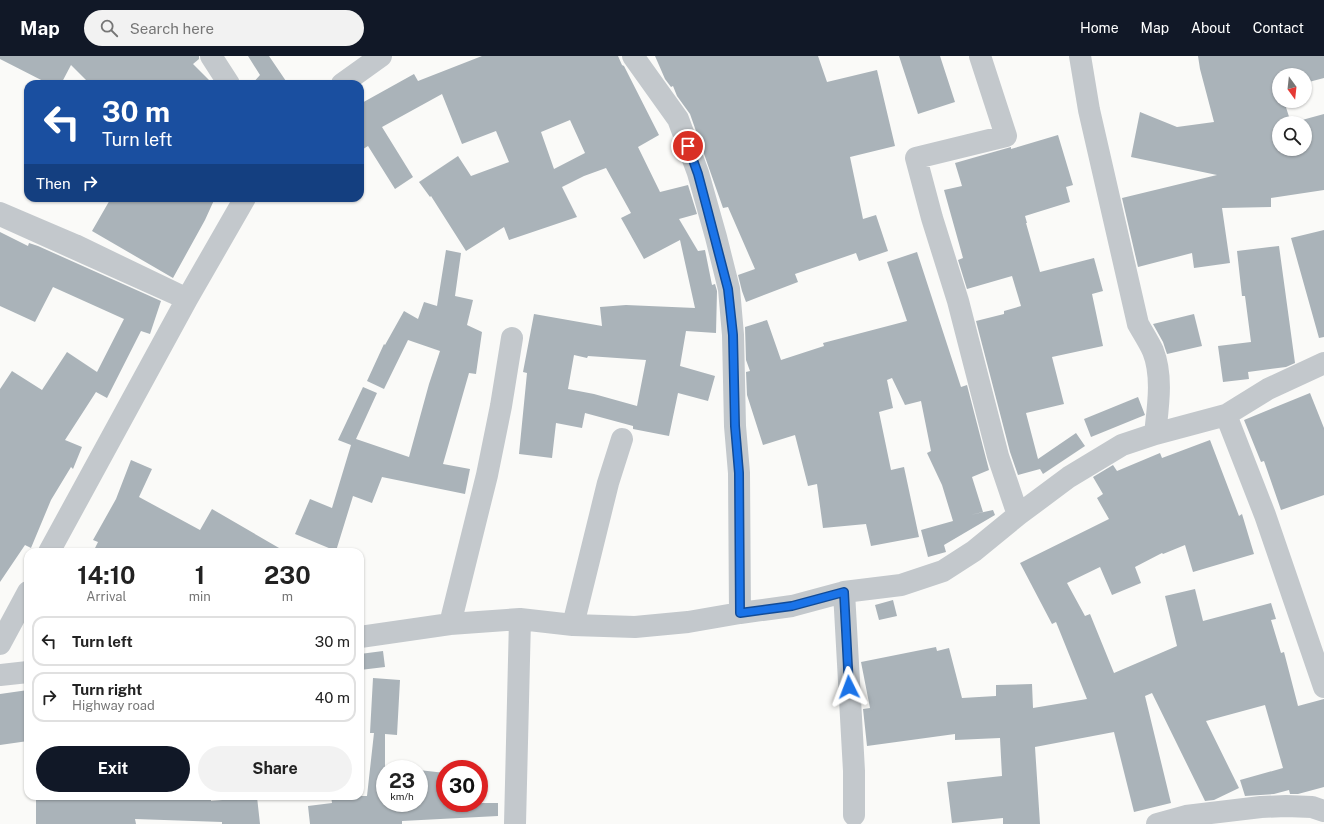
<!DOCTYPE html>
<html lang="en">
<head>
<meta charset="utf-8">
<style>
	:root { --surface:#fff; --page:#f2f2f2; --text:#222; --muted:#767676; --line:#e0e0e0; --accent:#111827 }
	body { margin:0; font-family:"Public Sans",sans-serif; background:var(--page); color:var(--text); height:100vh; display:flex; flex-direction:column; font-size:15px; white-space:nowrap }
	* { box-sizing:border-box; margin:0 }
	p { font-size:13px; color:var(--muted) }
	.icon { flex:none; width:22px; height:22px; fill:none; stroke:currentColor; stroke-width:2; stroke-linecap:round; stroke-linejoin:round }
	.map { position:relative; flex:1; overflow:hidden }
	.side { position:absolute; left:24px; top:492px; width:340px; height:252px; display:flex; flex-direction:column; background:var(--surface); border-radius:12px; box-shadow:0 1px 3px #0004 }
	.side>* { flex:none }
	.top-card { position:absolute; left:24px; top:24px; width:340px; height:122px; border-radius:12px; box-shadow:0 1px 3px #0004; background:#1a4fa0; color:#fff; overflow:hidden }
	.needle { width:26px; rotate:165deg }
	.controls { position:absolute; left:1272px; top:12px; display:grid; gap:8px }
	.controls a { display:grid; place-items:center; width:40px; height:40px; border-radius:50%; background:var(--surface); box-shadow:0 1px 3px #0004; font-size:20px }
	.speed { position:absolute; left:376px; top:704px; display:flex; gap:8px; font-size:20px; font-weight:700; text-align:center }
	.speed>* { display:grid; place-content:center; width:52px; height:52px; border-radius:50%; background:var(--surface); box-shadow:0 1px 3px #0004; line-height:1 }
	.speed small { font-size:10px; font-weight:400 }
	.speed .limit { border:6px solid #d22; background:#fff; color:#111 }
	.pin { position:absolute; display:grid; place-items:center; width:34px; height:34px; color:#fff; margin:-17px; border:2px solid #fff; border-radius:50%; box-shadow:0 1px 4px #0007 }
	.me { position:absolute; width:44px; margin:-22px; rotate:357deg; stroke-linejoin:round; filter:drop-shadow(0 0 3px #0008) }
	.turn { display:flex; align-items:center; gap:14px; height:84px; padding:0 12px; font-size:18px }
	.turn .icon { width:52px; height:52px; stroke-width:2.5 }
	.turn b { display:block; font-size:28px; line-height:34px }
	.then { display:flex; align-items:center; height:38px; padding:0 12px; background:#0003; gap:8px; font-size:15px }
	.eta { display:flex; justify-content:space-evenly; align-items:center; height:68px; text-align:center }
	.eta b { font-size:24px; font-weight:700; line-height:28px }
	.cta { display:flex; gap:8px; margin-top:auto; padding:8px 12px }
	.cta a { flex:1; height:46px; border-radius:24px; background:var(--accent); color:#fff; font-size:16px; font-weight:700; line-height:46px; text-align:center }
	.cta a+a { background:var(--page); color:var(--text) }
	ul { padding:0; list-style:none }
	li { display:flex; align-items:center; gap:12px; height:50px; margin:0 8px 6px; padding:0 4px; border:2px solid var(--line); border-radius:12px }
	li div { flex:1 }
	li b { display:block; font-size:15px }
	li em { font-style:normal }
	header { display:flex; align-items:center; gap:24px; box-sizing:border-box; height:56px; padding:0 20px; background:var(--accent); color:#fff }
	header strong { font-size:19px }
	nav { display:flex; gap:22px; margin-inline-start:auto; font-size:14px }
	.search { width:280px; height:36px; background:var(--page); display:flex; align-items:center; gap:10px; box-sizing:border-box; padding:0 14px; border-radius:22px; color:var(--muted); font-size:15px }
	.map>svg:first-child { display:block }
</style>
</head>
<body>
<header>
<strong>Map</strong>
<div class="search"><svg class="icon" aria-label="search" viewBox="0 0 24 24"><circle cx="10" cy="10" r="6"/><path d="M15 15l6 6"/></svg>Search here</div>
<nav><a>Home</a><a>Map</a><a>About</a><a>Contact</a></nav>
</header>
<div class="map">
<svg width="1324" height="768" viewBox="0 0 1324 768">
	<rect width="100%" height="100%" fill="#fafaf8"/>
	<path fill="#aab3b9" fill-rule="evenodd" d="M 0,0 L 199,0 L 199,3 L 193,8 L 213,28 L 90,28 L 71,9 L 61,28 L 49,28 L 0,3 Z
		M 248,0 L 269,0 L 288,28 L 252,28 L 260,19 Z
		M 482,0 L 618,0 L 622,9 L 624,10 L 659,79 L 638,91 L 660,136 L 688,129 L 697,158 L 679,163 L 698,195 L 705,194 L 712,229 L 715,228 L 717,235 L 716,277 L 686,275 L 680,310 L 715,320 L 708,345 L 678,337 L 669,380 L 633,373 L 633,370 L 585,357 L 582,372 L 556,367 L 552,402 L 519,398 L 527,317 L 523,316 L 534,258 L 602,270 L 600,251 L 626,249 L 695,252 L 680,184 L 644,203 L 621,162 L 631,157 L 606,112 L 584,120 L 562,131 L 577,161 L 509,184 L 504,171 L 466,195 L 431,140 L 430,141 L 419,126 L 458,100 L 471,120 L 509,106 L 496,75 L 462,88 L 442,38 L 382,71 L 413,121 L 395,133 L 368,90 L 360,95 L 360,48 L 414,18 L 418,25 ZM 570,64 L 585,97 L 554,113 L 541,76 ZM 574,299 L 587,302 L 588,300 L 646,304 L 637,350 L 594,338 L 568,333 Z
		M 655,0 L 818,0 L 827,26 L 877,14 L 895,90 L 850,101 L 863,163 L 876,159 L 888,195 L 859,205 L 856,197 L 795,218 L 798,226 L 746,246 L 742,235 L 738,219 L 755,213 L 728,151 L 723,152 L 690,58 L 677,40 L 673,30 L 671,31 L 665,23 Z
		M 899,0 L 940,0 L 955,46 L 918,58 Z
		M 1198,0 L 1324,0 L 1324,22 L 1305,27 L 1305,19 L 1279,19 L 1279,45 L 1284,45 L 1291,67 L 1324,58 L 1324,134 L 1271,142 L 1271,151 L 1222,152 L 1230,207 L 1194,212 L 1192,197 L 1138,211 L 1122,142 L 1217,119 L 1131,101 L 1140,56 L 1177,71 L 1214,66 L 1200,13 ZM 1279,67 L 1305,67 L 1305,93 L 1279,93 Z
		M 1058,79 L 1073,129 L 1066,131 L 1070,146 L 1025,160 L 1027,167 L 1026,167 L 1040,216 L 1094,202 L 1103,235 L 1092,238 L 1103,290 L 1052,301 L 1064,348 L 1026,357 L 1038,403 L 1076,377 L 1085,390 L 1043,418 L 1040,413 L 1018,419 L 1010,396 L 976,265 L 1004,258 L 1004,255 L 1021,250 L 1012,220 L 967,233 L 958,204 L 963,202 L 944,134 L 962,130 L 955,107 L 1011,91 L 1011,93 Z
		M 111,142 L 215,142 L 205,164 L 173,222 L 92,175 Z
		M 1324,174 L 1324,281 L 1319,282 L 1291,182 Z
		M 0,176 L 28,190 L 29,187 L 38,190 L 161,245 L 150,278 L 141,275 L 107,342 L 96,336 L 65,384 L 82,391 L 73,413 L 71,411 L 51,444 L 31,492 L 25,489 L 0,526 L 0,333 L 12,315 L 42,334 L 67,296 L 97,316 L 124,263 L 53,231 L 35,266 L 0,250 Z
		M 1279,190 L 1295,307 L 1286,311 L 1248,316 L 1249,323 L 1223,326 L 1218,290 L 1251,286 L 1245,240 L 1242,240 L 1237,195 Z
		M 446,194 L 461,197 L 455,240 L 473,244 L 467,269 L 482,276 L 476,318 L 469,317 L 443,408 L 470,413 L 465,438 L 382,421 L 372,447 L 353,440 L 336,495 L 295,478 L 310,443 L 332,452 L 351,389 L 338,384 L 363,331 L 377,337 L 356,383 L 409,401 L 429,328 L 440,295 L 408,284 L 384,333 L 367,325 L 384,288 L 385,289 L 404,255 L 418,263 L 424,246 L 437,250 Z
		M 917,196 L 961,331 L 967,329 L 989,414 L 972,421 L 983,456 L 970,459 L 993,454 L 995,459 L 944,489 L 946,496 L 928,501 L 921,474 L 953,465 L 942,429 L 927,397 L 931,395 L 921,345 L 905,349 L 892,322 L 887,324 L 893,352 L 879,356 L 891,414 L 904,411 L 919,481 L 871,490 L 866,468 L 823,472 L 817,428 L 808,430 L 795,379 L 763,389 L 747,339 L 746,316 L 750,315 L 746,304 L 745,271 L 767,264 L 781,304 L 824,290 L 823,287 L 907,265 L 887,206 Z
		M 1194,258 L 1202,290 L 1167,298 L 1163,286 L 1153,268 Z
		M 1310,337 L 1324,372 L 1324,439 L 1281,454 L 1264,405 L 1261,406 L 1244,364 Z
		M 1138,341 L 1145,359 L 1091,381 L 1084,363 Z
		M 1210,384 L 1239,460 L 1242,458 L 1254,498 L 1193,516 L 1185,489 L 1163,498 L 1162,497 L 1135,511 L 1141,527 L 1112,539 L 1100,511 L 1067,527 L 1085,560 L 1090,558 L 1114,617 L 1177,590 L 1165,540 L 1195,533 L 1203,565 L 1271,547 L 1276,563 L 1271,564 L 1281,597 L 1284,596 L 1298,650 L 1324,643 L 1324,731 L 1298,738 L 1290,738 L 1289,734 L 1274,738 L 1245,740 L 1240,724 L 1283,712 L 1265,649 L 1206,665 L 1239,732 L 1214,744 L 1205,745 L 1152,637 L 1145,640 L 1171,747 L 1134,756 L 1114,676 L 1035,691 L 1040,768 L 1003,768 L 1003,762 L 952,767 L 947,726 L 1002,720 L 1000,682 L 955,684 L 955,678 L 867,690 L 863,653 L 870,652 L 861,606 L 936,591 L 937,595 L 949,592 L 962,642 L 996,640 L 996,629 L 1032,628 L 1033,652 L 1087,643 L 1056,566 L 1052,568 L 1020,507 L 1109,463 L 1097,442 L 1103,438 L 1093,421 L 1113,409 L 1117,415 L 1160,397 L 1162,402 Z
		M 131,404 L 152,413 L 139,441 L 200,474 L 212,453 L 286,496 L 93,496 L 98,486 L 93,484 L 116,443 Z
		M 893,544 L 897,560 L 879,564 L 875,549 Z
		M 383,595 L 385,611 L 360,614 L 360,598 Z
		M 373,622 L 400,624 L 397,679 L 385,678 L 385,747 L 419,747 L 419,714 L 445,717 L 445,747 L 498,747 L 498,760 L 402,765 L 402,768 L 310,768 L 308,750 L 332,747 L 331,740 L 367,740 L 374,677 L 370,677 Z
		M 28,634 L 28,685 L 0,689 L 0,638 Z
		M 36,740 L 211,740 L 211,745 L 257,741 L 260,768 L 222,768 L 222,766 L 135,763 L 136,768 L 36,768 Z"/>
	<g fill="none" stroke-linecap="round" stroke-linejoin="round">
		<path stroke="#c3c8cc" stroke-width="22" d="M 211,0 L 229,28
			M 633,0 L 678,63 L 698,117 L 716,181 L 729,233 L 733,279 L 735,370 L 739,417 L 740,557
			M 980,0 L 1006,80 L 916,102 L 932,162 L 958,245 L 998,400 L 1018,459
			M 1080,0 L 1089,54 L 1138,268 C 1143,277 1149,286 1153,295 C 1163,320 1158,351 1155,378
			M 342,28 L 381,0
			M 0,157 L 75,189 L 187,243 L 0,159
			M 1226,359 L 1265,459 L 1324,631
			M 49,496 L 187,243 L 245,142
			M 844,536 L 854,715 L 854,759
			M 450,568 L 487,419 L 501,350 L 512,282
			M 573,569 L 608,427 L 622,383
			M 360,581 L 450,568 L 520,563 L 573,569 L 635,571 L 688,566 L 740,557 L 792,550 L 844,536 L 901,529 L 943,515 L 974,495 L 1018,459 L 1069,421 L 1122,389 L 1155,378 L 1226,359 L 1268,333 L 1324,307
			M 0,588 L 28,536
			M 0,619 L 28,616
			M 515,768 L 520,563
			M 1157,768 L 1186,760 L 1261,751 L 1286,750 L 1312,751 L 1324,755"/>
	</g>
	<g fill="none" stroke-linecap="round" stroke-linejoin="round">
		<g stroke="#114b97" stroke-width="10">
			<path id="route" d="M 688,90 L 698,118 L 708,156 L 728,233 L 733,279 L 735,370 L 739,417 L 740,557 L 792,550 L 844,536 L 849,631"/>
		</g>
		<use href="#route" stroke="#1a73e8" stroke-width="7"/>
	</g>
</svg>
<div class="controls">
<a><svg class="needle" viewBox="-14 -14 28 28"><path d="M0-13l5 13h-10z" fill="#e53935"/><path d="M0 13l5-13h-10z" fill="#767676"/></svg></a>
<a><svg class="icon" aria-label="search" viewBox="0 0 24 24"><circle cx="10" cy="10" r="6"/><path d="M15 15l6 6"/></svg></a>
</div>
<div class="speed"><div>23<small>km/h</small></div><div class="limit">30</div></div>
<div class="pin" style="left:688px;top:90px;background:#d93025"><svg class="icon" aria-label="arrive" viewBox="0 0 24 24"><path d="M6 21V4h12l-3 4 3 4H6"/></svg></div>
<svg class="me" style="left:849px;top:631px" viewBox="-20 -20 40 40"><path d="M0-17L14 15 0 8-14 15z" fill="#1a73e8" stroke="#fff" stroke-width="4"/></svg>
<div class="top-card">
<div class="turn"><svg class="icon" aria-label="left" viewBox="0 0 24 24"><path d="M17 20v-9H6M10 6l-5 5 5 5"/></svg><div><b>30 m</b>Turn left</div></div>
<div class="then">Then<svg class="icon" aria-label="right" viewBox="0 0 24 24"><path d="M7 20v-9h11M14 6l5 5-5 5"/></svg></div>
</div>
<section class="side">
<div class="eta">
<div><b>14:10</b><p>Arrival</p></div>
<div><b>1</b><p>min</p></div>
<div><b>230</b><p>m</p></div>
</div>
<ul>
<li><svg class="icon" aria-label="left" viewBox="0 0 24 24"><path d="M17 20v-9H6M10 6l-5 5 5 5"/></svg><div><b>Turn left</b></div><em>30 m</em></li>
<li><svg class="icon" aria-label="right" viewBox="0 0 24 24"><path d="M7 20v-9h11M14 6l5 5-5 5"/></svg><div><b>Turn right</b><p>Highway road</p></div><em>40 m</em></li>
</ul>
<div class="cta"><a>Exit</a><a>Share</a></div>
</section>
</div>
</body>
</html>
